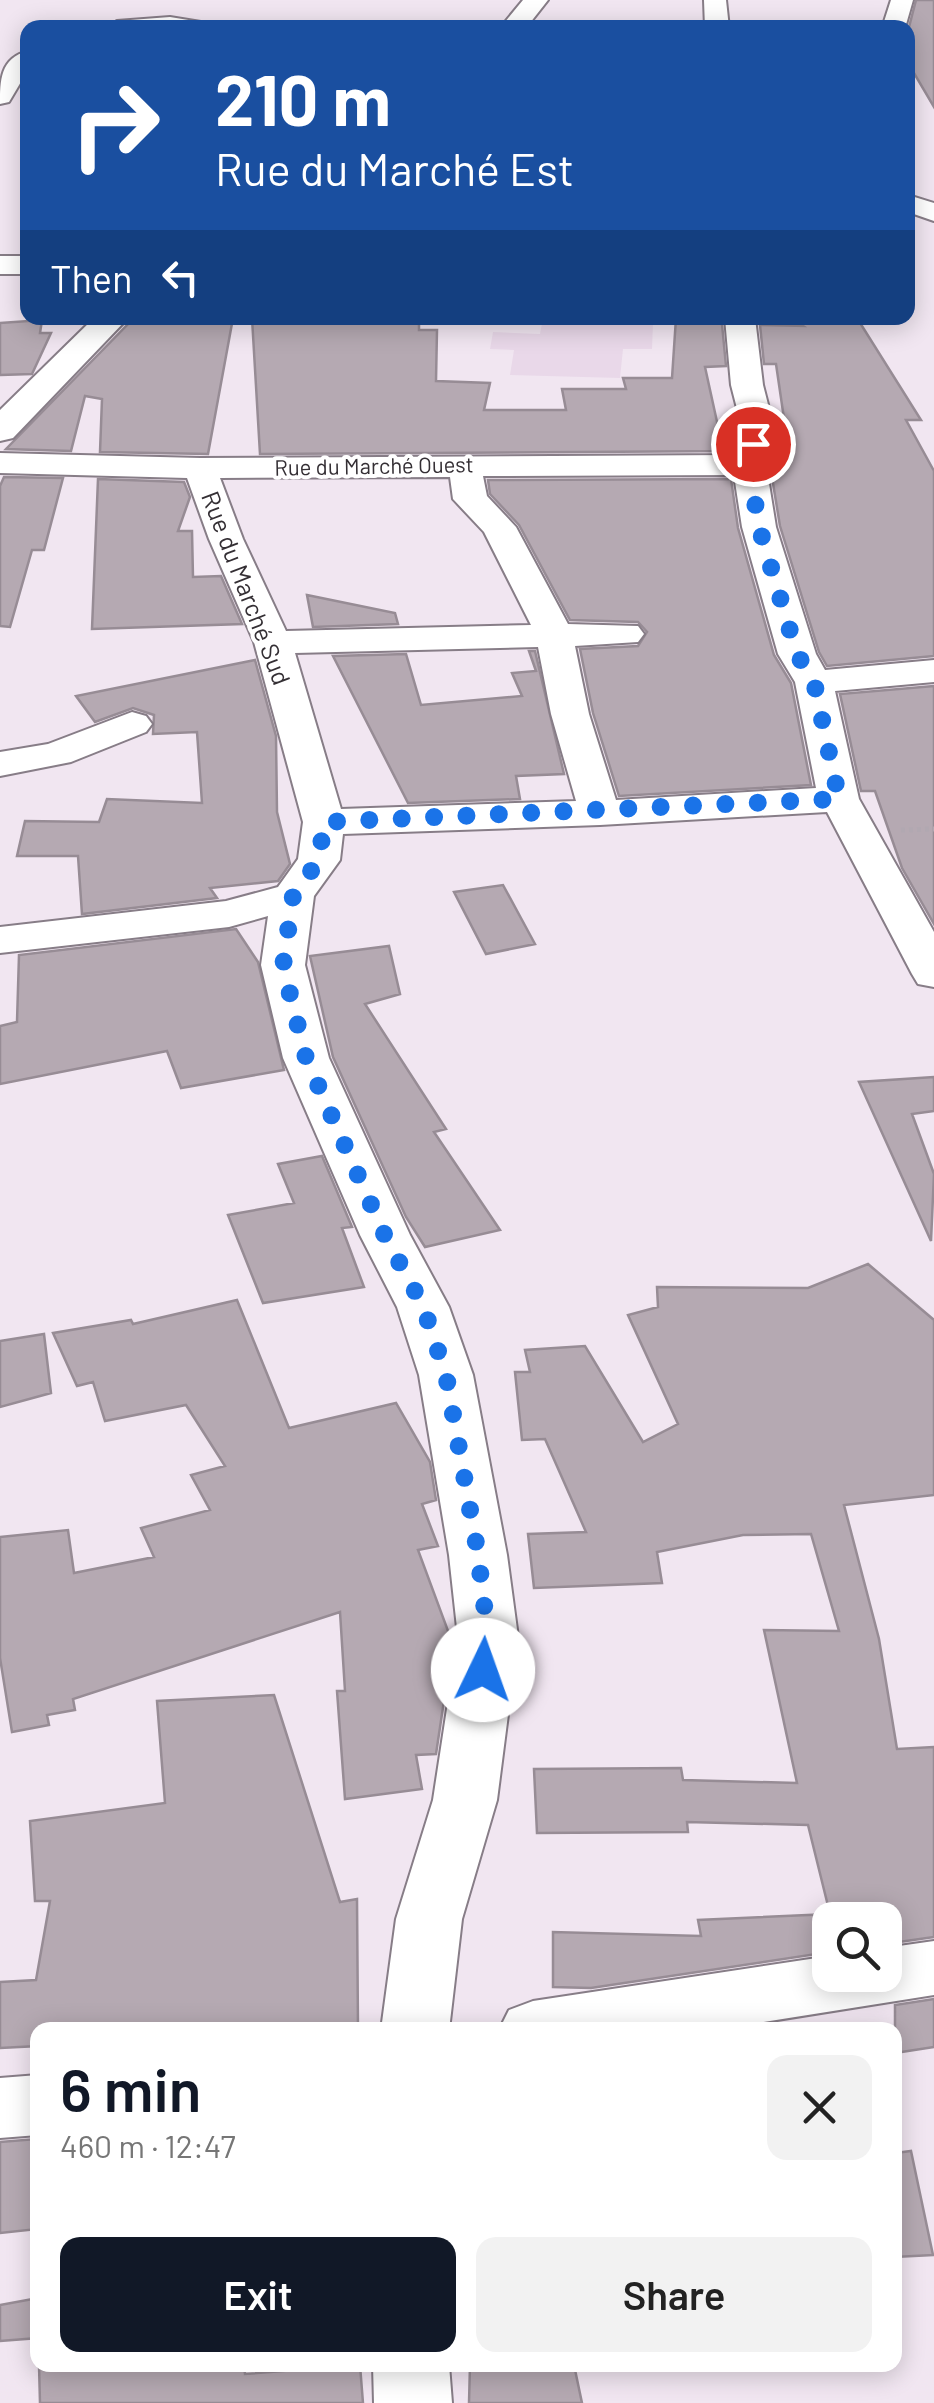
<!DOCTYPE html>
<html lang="en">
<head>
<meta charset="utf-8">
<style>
	:root { --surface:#fff; --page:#f2f2f2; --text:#222; --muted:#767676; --accent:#111827 }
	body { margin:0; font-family:Barlow,sans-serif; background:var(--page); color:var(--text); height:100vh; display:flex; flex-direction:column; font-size:38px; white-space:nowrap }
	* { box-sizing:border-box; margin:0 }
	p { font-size:32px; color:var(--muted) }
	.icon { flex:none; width:55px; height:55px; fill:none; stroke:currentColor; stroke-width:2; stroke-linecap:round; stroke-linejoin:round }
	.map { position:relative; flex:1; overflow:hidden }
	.drawer { position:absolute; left:30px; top:2022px; width:872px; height:350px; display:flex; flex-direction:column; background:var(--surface); border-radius:20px; box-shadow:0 5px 25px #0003 }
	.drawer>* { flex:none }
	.hud { position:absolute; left:20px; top:20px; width:895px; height:305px; border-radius:20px; box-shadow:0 5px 25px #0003; background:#1a4fa0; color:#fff; overflow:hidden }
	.buttons { position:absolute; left:812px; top:1902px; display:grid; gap:20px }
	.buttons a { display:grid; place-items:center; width:90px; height:90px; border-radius:20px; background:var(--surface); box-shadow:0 5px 25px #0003; font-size:50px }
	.pin { position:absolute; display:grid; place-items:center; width:85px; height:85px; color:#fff; margin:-42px; border:5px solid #fff; border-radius:50%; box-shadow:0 2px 10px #0007 }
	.me { position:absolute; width:110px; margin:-55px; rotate:3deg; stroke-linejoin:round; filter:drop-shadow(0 0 8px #0008) }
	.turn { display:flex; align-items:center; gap:35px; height:210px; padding:0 30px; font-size:45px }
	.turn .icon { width:130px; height:130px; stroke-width:2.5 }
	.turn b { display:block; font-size:70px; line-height:85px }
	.then { display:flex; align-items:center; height:95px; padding:0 30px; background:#0003; gap:20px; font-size:38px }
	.round { display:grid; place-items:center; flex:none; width:105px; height:105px; border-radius:20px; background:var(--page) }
	.headline { display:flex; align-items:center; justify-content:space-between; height:170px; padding:0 30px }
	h1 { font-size:60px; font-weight:600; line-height:75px; color:var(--accent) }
	.action { display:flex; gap:20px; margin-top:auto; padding:20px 30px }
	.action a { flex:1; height:115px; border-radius:20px; background:var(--accent); color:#fff; font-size:40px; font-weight:600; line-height:115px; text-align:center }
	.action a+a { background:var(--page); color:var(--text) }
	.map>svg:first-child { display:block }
</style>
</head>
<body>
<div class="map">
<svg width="934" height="2403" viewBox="0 0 934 2403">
	<rect width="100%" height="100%" fill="#f1e6f1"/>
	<path fill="#e9d8e9" d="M 543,318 L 653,323 L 652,349 L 623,349 L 620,378 L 510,375 L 514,350 L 490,349 L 493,332 L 540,334 Z"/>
	<path fill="#b5a9b2" stroke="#978c95" stroke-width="2.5" d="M 916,0 L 934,0 L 934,107 L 908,63 L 908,31 Z
		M 134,318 L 233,318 L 208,454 L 100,452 L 102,399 L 85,396 L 71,451 L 6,449 Z
		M 252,318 L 419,321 L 419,330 L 437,330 L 436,381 L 490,383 L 484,410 L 566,410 L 562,389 L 626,389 L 623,378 L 672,378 L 676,318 L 722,324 L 726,366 L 705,367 L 721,440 L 734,440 L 731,451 L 260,454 Z
		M 791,318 L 857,318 L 921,420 L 906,420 L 934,471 L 934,656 L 827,666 L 819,652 L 780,526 L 770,465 L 774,439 L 787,439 L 776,364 L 764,364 L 760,325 L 803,326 Z
		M 42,320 L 40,333 L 51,333 L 32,374 L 0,375 L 0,323 Z
		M 4,477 L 63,478 L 44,550 L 32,550 L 10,627 L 0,626 L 0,486 Z
		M 98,479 L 184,482 L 190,497 L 178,531 L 192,531 L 193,577 L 221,576 L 242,624 L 92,629 Z
		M 731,479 L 738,528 L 774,655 L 791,683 L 811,785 L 619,796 L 593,713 L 580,649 L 638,646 L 647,632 L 638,622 L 570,620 L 519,525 L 490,494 L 488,480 Z
		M 307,595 L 395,613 L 398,624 L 313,627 Z
		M 529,651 L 535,651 L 564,774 L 516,776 L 520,799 L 408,803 L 333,656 L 406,654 L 421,705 L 522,696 L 512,673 L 536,671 Z
		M 255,660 L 276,736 L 277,812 L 290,864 L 278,881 L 210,888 L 217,898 L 82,914 L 78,856 L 17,856 L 25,821 L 99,822 L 107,799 L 202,803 L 197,732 L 153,734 L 154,715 L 133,708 L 95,722 L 76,696 Z
		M 934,686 L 934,924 L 902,868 L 875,791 L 861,791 L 840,694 Z
		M 503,885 L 535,944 L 486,954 L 454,892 Z
		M 236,929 L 258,962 L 284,1070 L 181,1088 L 167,1051 L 0,1084 L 0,1026 L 17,1022 L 19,955 Z
		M 389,946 L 400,994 L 365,1004 L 446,1129 L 434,1132 L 500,1230 L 425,1247 L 406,1217 L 333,1057 L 310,956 Z
		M 934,1077 L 934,1111 L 912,1114 L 934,1174 L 931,1241 L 859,1082 Z
		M 322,1156 L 352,1227 L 342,1228 L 364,1287 L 263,1303 L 228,1215 L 294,1203 L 278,1164 Z
		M 868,1264 L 934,1320 L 934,1495 L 844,1505 L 879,1639 L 897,1749 L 934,1747 L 934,1937 L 885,1944 L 885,1920 L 830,1920 L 830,1952 L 591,1988 L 553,1987 L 553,1932 L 701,1936 L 698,1920 L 830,1914 L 808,1825 L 687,1822 L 688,1832 L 537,1833 L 534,1769 L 681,1768 L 683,1780 L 797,1783 L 764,1630 L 839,1631 L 811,1534 L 743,1535 L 657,1552 L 662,1583 L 534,1588 L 528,1534 L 586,1532 L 545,1439 L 522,1440 L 515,1372 L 530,1372 L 525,1350 L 585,1346 L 643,1442 L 678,1424 L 628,1315 L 658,1307 L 657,1287 L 808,1288 Z
		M 237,1300 L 289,1428 L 396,1403 L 430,1462 L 436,1500 L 422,1504 L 438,1546 L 418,1550 L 451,1639 L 446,1639 L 449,1670 L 448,1675 L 443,1676 L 445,1694 L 436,1754 L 416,1755 L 422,1789 L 345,1799 L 337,1691 L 345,1691 L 340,1612 L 73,1699 L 75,1710 L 47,1715 L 49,1725 L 12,1732 L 0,1658 L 0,1537 L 68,1530 L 74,1573 L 154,1557 L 141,1528 L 210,1510 L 191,1475 L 225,1466 L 186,1405 L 105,1421 L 93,1382 L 77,1386 L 53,1333 L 131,1320 L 133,1324 Z
		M 44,1334 L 51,1393 L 0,1407 L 0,1341 Z
		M 274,1695 L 340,1902 L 357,1899 L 358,2030 L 38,2030 L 38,2046 L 0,2048 L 0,1982 L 36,1980 L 50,1901 L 35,1901 L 30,1821 L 165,1803 L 157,1701 Z
		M 934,1999 L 934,2047 L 895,2053 L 895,2005 Z
		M 36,2139 L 38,2229 L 0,2233 L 0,2142 Z
		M 911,2151 L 933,2255 L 895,2257 L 895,2153 Z
		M 38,2298 L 38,2338 L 0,2341 L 0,2305 Z
		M 39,2365 L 244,2365 L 245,2374 L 360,2365 L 363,2403 L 40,2403 Z
		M 470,2365 L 574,2365 L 582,2403 L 469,2403 Z"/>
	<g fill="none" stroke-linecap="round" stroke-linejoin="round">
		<g stroke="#877d87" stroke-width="4">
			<path id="street" d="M 704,0 L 726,0 L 729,28 L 705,28 Z
				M 891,0 L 913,0 L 905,28 L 882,28 Z
				M 170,17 L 207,23 L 210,28 L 106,28 L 117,21 Z
				M 28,51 L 28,70 L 9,102 L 0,104 C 0,81 0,58 28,51 Z
				M 908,195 L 934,203 L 934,221 L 908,212 Z
				M 0,256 L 28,256 L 28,274 L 0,274 Z
				M 725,318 L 755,318 L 763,385 L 773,424 L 766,465 L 776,527 L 816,654 L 825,670 L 934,660 L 934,682 L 835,691 L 859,799 L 934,932 L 934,987 L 918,984 L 912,974 L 827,812 L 600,825 L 343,834 L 340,860 L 314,896 L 305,965 L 329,1058 L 410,1235 L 449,1307 L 473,1375 L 507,1555 L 518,1637 L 497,1800 L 462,1919 L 449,2030 L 381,2030 L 396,1919 L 433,1800 L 458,1637 L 449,1555 L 419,1375 L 397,1307 L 360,1235 L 283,1058 L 261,965 L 268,916 L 229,927 L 0,953 L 0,927 L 226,901 L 278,887 L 298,859 L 303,822 L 254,642 L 209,539 L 187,478 L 0,473 L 0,453 L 200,458 L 734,455 L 741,424 L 731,385 ZM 734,475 L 742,527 L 778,654 L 795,682 L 816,788 L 616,800 L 589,714 L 575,646 L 638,642 L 644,634 L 638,626 L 568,624 L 516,527 L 487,496 L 483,476 ZM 450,477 L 453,499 L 484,532 L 531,625 L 286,631 L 243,539 L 220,478 ZM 538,647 L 551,714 L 576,801 L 341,809 L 295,653 Z
				M 132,712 L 146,716 L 152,724 L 146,732 L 71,762 L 0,776 L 0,752 L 48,744 Z
				M 934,1941 L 934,1995 L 714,2030 L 499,2030 L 509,2010 L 533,2001 L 830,1956 L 830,1975 L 885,1975 L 885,1948 Z
				M 38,2075 L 38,2135 L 0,2138 L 0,2078 Z
				M 373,2365 L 449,2365 L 452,2403 L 374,2403 Z"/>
		</g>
		<g stroke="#877d87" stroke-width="4">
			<path id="secondary" d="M 523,0 L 548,0 L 526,28 L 500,28 Z
				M 94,318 L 128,318 L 13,438 L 0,441 L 0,410 Z"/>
		</g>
		<path stroke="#b1a8b1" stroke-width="5" stroke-dasharray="4 4" stroke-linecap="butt" d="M 901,830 L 934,829"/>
		<use href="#street" fill="#fff" fill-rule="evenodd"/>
		<use href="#secondary" fill="#fff" fill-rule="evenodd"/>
	</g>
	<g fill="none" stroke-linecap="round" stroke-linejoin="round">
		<path stroke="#1a73e8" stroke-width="18" stroke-dasharray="0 32.4" d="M 483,1670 L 488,1637 L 478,1554 L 446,1375 L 423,1306 L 385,1236 L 306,1058 L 283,966 L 293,896 L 319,860 L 324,822 L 839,799 L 814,682 L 797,654 L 759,527 L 749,465 L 753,444"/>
	</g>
	<g text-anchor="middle" stroke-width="8" stroke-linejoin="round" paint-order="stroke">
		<g font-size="22" fill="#342f34" stroke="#fff">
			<text transform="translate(374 466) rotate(-1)" y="8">Rue du Marché Ouest</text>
		</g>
		<g font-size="25" fill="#342f34" stroke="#fff">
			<text transform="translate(246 588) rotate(69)" y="9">Rue du Marché Sud</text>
		</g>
	</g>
</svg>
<div class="buttons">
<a><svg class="icon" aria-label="search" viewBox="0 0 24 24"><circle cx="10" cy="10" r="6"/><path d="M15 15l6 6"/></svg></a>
</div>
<div class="pin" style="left:753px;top:444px;background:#d93025"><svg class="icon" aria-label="arrive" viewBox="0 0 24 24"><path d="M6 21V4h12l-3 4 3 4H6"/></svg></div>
<svg class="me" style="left:483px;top:1670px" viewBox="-20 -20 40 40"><circle r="19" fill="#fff"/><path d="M0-13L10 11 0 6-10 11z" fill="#1a73e8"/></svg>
<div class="hud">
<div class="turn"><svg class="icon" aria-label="right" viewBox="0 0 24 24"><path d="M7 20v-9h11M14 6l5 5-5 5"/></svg><div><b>210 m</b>Rue du Marché Est</div></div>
<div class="then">Then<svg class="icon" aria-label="left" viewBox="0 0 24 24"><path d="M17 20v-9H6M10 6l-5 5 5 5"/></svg></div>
</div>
<section class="drawer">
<div class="headline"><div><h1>6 min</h1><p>460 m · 12:47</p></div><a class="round"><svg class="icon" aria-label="close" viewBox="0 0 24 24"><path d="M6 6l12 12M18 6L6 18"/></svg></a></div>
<div class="action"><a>Exit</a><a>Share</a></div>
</section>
</div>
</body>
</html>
